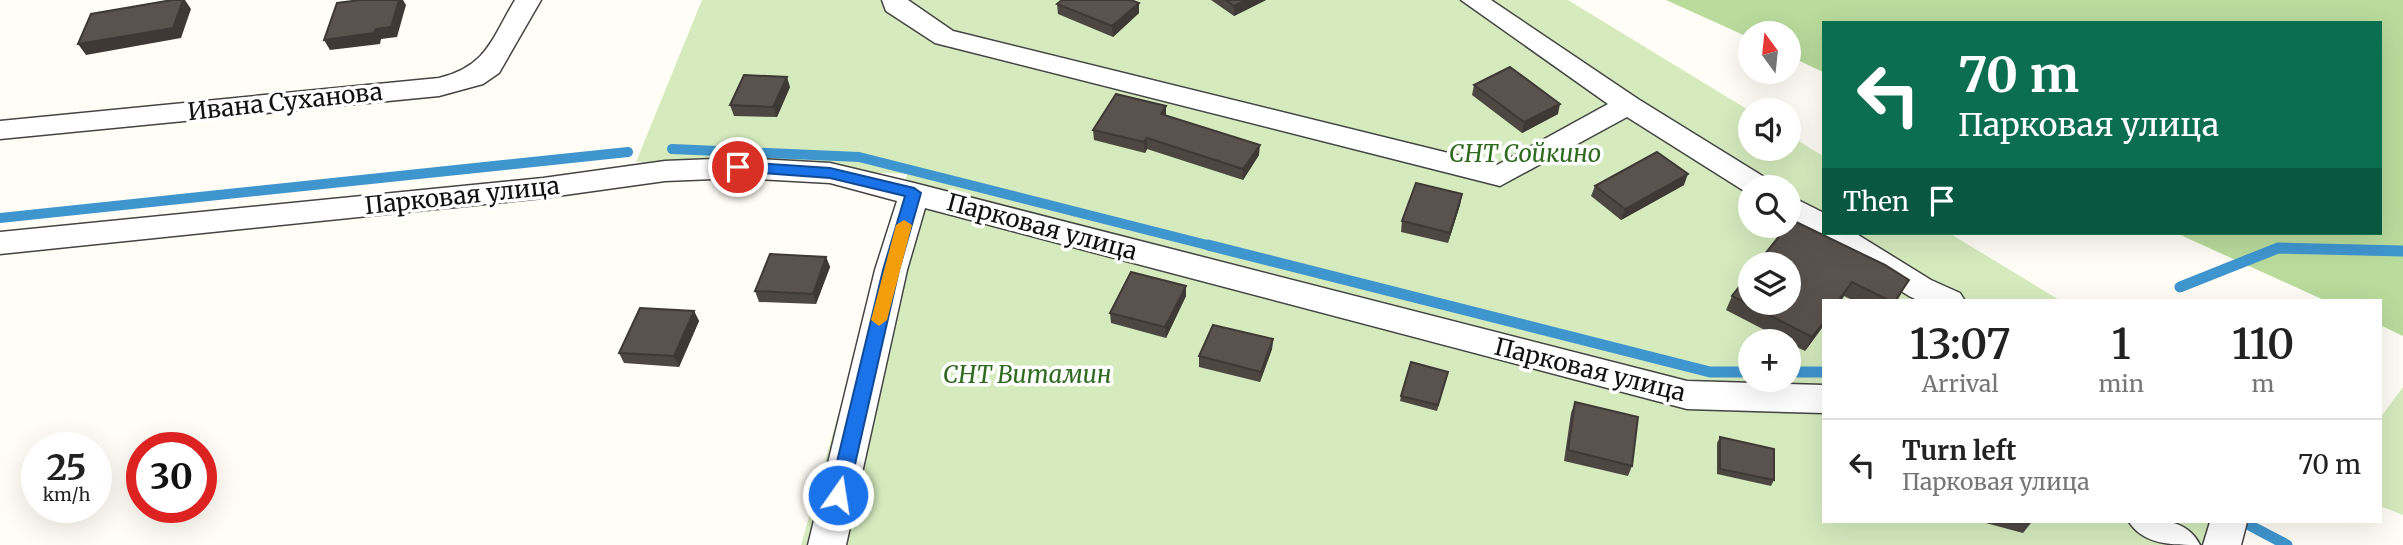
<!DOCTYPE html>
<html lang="en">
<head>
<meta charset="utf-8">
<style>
	:root { --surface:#fff; --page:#f2f2f2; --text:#222; --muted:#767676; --line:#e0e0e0 }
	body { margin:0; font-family:Merriweather,serif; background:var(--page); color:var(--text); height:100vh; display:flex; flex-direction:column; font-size:26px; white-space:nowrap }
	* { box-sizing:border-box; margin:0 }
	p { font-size:23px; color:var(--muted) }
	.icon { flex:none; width:38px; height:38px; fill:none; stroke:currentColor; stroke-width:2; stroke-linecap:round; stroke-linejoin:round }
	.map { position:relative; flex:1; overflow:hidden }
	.sheet { position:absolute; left:1822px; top:299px; width:560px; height:224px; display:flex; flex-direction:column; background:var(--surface); border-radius:0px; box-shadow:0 7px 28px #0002 }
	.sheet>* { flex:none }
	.top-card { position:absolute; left:1822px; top:21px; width:560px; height:214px; border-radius:0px; box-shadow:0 7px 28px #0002; background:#0b6e4f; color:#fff; overflow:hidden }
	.needle { width:46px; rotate:345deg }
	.fabs { position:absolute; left:1738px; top:21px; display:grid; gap:14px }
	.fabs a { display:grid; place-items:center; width:63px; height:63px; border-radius:50%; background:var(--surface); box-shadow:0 7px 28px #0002; font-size:35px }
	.speed { position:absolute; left:21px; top:432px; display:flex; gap:14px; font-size:35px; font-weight:700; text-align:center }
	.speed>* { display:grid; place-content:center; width:91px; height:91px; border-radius:50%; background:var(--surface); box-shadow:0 7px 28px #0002; line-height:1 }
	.speed small { font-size:18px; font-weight:400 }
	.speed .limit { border:10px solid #d22; background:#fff; color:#111 }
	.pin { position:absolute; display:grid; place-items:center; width:60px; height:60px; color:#fff; margin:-30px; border:4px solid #fff; border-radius:50%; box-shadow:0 2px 7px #0007 }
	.me { position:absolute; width:77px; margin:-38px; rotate:13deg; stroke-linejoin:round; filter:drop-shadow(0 0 5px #0008) }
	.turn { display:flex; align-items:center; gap:24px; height:147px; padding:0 21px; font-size:32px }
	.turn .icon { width:91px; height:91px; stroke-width:2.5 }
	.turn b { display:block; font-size:49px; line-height:60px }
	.then { display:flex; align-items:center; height:66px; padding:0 21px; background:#0003; gap:14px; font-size:26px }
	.eta { display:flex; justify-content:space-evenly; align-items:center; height:119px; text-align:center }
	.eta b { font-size:42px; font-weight:600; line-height:49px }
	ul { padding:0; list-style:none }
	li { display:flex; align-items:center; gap:21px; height:91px; padding:0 21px; border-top:2px solid var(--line) }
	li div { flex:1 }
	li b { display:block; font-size:26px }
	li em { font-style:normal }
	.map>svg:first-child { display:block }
</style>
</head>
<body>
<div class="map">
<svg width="2403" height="545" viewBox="0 0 2403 545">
	<rect width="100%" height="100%" fill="#fffdf5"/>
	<path fill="#d5ebbd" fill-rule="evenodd" d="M 702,0 L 1568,0 L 1750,111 L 1750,149 L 1788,149 L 1789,135 L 1823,156 L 1824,233 L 1949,233 L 2061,301 L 1824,301 L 1824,522 L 2243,522 L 2235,545 L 801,545 L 907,174 L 636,162 ZM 1750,187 L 1788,187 L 1788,226 L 1750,226 ZM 1750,264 L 1788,264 L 1788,303 L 1750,303 ZM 1750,341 L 1788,341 L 1788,380 L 1750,380 Z
		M 2403,387 L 2403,515 L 2380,506 L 2380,418 Z"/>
	<path fill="#b9dc9c" d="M 1666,0 L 2403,0 L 2403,336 L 2380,325 L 2380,301 L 2326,301 L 2176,233 L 2380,233 L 2380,23 L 1824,23 L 1823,72 L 1789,56 L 1788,33 L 1750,33 L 1750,38 Z"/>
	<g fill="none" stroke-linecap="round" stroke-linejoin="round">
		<path stroke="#3f96cf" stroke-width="10" d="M 672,149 L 859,157 L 1215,247
			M 0,218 L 628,152"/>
		<path stroke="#3f96cf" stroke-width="11" d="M 1208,245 L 1710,372 L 1750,372
			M 2180,287 L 2278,248 L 2403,251
			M 1788,372 L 1824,372
			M 2251,526 L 2287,545"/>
		<g stroke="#444" stroke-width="3">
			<path id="street" d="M 515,0 L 541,0 L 499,73 L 483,84 L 439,96 L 0,139 L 0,121 L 439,78 C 487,66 491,40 515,0 Z
				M 882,0 L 908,0 L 953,31 L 1497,165 L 1608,104 L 1461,0 L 1491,0 L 1638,99 L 1769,180 L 1774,187 L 1750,187 L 1749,194 L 1627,117 L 1500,186 L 935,43 L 886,11 Z
				M 738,158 L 830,163 L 914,183 L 1687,381 L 1824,385 L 1824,413 L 1687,409 L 925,208 L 907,270 L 846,545 L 808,545 L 875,270 L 897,201 L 830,183 L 738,178 L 665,181 L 543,198 L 0,254 L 0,232 L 543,178 L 665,161 Z
				M 1788,195 L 1824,213 L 1824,233 L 1855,233 L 1931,280 L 1960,293 L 1965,301 L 1919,301 L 1909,296 L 1788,219 Z
				M 2129,522 C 2157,520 2186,517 2200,545 C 2172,545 2144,545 2129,522 Z
				M 2210,522 L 2247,522 L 2241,545 L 2203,545 Z"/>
		</g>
		<use href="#street" fill="#fff" fill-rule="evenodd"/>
	</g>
	<path fill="#4d4742" d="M 1211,0 L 1266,0 L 1234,16 Z
		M 1139,3 L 1139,13 L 1113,37 L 1058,14 L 1057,4 Z
		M 1474,85 L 1558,114 L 1522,133 L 1472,95 Z
		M 790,87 L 777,117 L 734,116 L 730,105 Z
		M 1166,106 L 1166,115 L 1259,155 L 1243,180 L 1147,149 L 1145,153 L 1094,140 L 1093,130 Z
		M 1684,185 L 1621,220 L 1591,196 L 1595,186 Z
		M 1462,194 L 1460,205 L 1448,243 L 1401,232 L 1402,221 Z
		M 1788,226 L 1901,294 L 1897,301 L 1854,301 L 1844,296 L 1841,301 L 1824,301 L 1824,325 L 1805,351 L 1788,343 L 1788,341 L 1786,341 L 1726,310 L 1732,296 Z
		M 826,257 L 830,267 L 816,304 L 759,302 L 755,291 Z
		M 1186,286 L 1186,296 L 1166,338 L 1111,323 L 1110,313 Z
		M 694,311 L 699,321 L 679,367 L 624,363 L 619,353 Z
		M 1273,339 L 1272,349 L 1260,382 L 1199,367 L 1199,356 Z
		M 1448,372 L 1437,411 L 1400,401 L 1401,396 Z
		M 1575,402 L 1632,466 L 1628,476 L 1564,461 L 1571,413 Z
		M 1720,437 L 1774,480 L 1771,486 L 1717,474 L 1717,443 Z
		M 1982,522 L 2031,522 L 2031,523 L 2023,533 Z"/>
	<path fill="#3f3936" d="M 183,0 L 185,0 L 191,9 L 181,38 L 86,55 L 78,44 Z
		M 399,0 L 403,0 L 406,5 L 397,37 L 381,39 L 380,44 L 330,50 L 324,40 L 376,29 Z
		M 1246,0 L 1266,0 L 1234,16 L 1234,6 Z
		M 1139,3 L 1139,13 L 1113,37 L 1112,26 Z
		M 787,77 L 790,87 L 777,117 L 773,107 Z
		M 1560,104 L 1558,114 L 1522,133 L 1524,122 Z
		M 1166,106 L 1166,116 L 1161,114 Z
		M 1147,138 L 1147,149 L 1145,153 L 1144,142 Z
		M 1260,145 L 1259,155 L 1243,180 L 1243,169 Z
		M 1688,174 L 1684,185 L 1621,220 L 1625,209 Z
		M 1462,194 L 1460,205 L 1448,243 L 1450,233 Z
		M 826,257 L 830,267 L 816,304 L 813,294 Z
		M 1852,282 L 1841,301 L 1838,301 Z
		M 1186,286 L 1186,296 L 1166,338 L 1165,327 Z
		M 694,311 L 699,321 L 679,367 L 674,356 Z
		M 1824,322 L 1824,325 L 1805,351 L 1812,337 Z
		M 1273,339 L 1272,349 L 1260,382 L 1261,372 Z"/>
	<path fill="#5a524d" stroke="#3f3936" stroke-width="2" d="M 172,0 L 183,0 L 173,28 L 78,44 L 91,14 Z
		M 360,0 L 399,0 L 391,27 L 376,29 L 374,33 L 324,40 L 337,3 Z
		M 1062,0 L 1131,0 L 1139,3 L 1112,26 L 1057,4 Z
		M 1226,0 L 1246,0 L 1234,6 Z
		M 1510,67 L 1560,104 L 1524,122 L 1474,85 Z
		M 744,75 L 787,77 L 773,107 L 730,105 Z
		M 1116,94 L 1166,106 L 1161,114 L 1260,145 L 1243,169 L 1147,138 L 1144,142 L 1093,130 Z
		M 1657,152 L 1688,174 L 1625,209 L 1595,186 Z
		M 1416,183 L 1462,194 L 1450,233 L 1402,221 Z
		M 1792,220 L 1885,265 L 1909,280 L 1895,301 L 1890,301 L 1852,282 L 1838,301 L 1824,301 L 1824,322 L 1812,337 L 1732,296 L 1750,273 L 1750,303 L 1788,303 L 1788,264 L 1757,264 Z
		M 770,254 L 826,257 L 813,294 L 755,291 Z
		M 1131,272 L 1186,286 L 1165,327 L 1110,313 Z
		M 640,308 L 694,311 L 674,356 L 619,353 Z
		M 1213,325 L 1273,339 L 1261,372 L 1199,356 Z
		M 1411,362 L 1448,372 L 1438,405 L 1401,396 Z
		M 1575,402 L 1638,417 L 1632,466 L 1568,450 Z
		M 1720,437 L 1774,449 L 1774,480 L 1720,469 Z"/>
	<path fill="#1a73e8" stroke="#114b97" stroke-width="2" d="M 738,162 L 830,168 L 914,188 L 921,193 L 899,270 L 848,495 L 845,500 L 832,500 L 829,495 L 883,270 L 905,196 L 830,178 L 733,171 L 733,164 Z"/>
	<path fill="#f59e0b" d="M 904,220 L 912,225 L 887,320 L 879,326 L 871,320 L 896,225 Z"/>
	<g text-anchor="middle" stroke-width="7" stroke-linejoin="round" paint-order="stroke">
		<g font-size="24" fill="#111" stroke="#fff">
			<text transform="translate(285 102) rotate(-6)" y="8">Ивана Суханова</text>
			<text transform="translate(462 196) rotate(-6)" y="8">Парковая улица</text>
			<text transform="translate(1042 227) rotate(15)" y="8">Парковая улица</text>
			<text transform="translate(1590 370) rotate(14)" y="8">Парковая улица</text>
		</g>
		<g font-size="24" font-style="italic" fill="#2f6b1f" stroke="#fff">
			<text x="1525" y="162">СНТ Сойкино</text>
			<text x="1027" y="383">СНТ Витамин</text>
		</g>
	</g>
</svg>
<div class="fabs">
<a><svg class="needle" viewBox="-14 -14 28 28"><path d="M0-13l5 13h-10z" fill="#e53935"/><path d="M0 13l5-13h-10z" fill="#767676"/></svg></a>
<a><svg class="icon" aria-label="sound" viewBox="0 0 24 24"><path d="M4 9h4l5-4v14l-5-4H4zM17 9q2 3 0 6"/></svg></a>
<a><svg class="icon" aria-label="search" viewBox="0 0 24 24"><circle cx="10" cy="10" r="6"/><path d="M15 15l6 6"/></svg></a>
<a><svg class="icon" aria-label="layers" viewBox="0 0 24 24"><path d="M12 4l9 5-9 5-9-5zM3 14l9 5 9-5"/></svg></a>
<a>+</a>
</div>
<div class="speed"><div>25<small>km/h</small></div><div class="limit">30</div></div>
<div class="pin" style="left:738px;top:167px;background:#d93025"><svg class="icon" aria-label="arrive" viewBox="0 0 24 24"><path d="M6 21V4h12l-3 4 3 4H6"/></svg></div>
<svg class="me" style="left:838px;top:495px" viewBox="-20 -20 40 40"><circle r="17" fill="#1a73e8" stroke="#fff" stroke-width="3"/><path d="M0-11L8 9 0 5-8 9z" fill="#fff"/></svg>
<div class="top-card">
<div class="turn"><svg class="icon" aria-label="left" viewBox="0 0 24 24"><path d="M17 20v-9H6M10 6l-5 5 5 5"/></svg><div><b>70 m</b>Парковая улица</div></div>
<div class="then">Then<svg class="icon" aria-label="arrive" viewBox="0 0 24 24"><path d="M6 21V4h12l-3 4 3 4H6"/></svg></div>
</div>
<section class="sheet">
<div class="eta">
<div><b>13:07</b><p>Arrival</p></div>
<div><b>1</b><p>min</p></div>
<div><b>110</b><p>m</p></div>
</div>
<ul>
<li><svg class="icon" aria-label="left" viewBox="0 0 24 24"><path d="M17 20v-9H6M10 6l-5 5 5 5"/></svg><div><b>Turn left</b><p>Парковая улица</p></div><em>70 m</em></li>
</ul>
</section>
</div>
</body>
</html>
